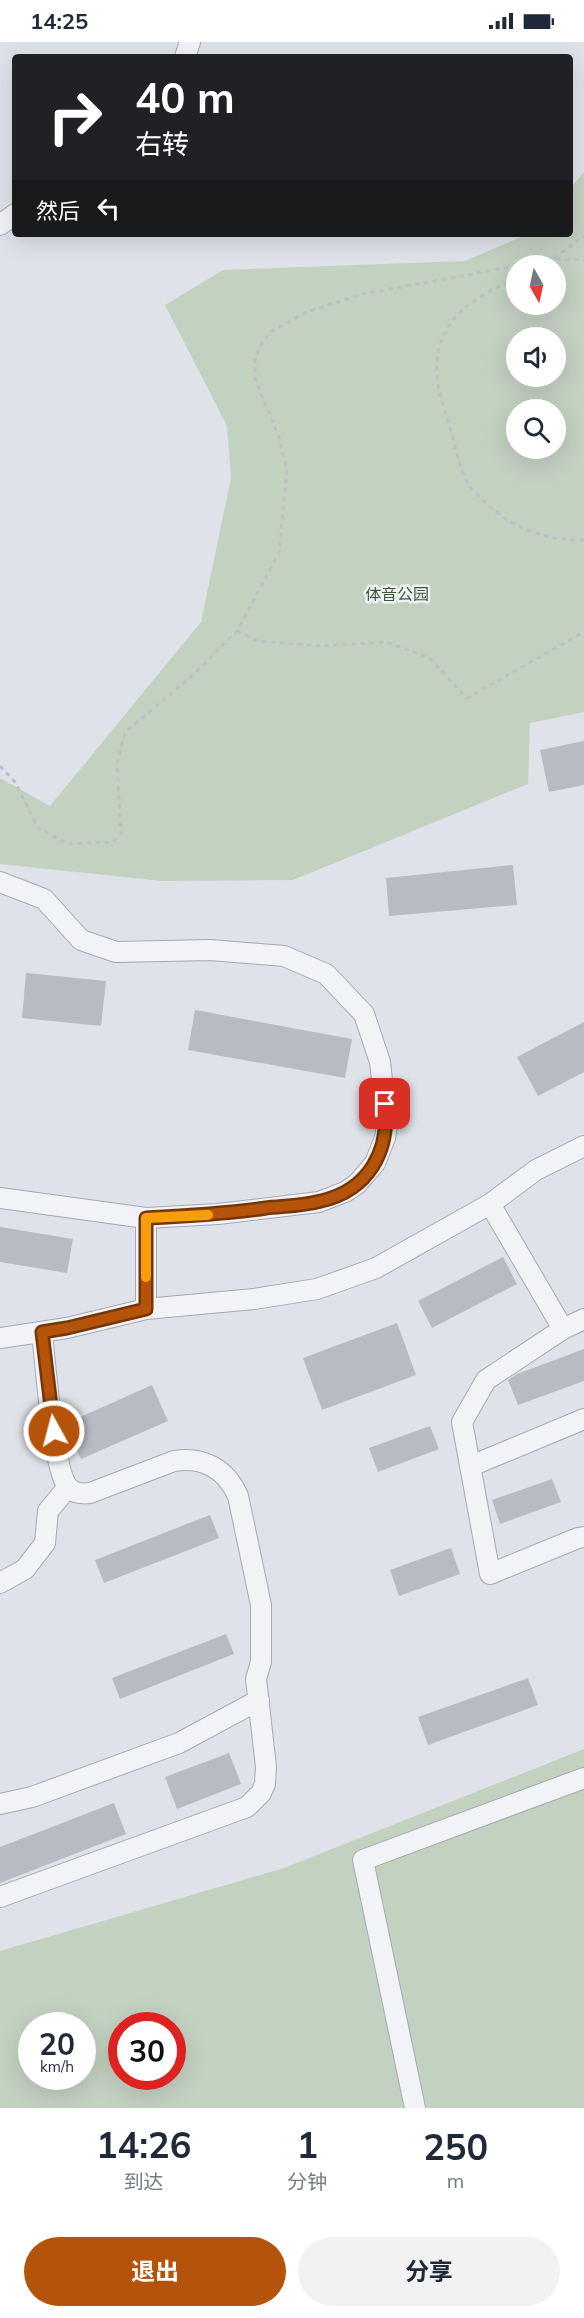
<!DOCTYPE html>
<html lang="zh">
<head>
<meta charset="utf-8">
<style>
	:root { --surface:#fff; --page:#f2f2f3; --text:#1f2937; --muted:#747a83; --accent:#b45309 }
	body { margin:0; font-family:Mulish,"Noto Sans SC",sans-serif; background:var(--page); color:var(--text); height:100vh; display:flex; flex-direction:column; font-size:22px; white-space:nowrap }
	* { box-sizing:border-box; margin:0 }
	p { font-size:20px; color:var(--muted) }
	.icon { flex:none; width:33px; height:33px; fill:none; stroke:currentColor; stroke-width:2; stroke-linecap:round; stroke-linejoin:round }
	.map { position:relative; height:2066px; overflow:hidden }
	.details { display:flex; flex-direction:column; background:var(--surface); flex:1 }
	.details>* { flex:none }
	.top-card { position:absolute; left:12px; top:12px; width:561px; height:183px; border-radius:6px; box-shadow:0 6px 24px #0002; background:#202124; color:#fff; overflow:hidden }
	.needle { width:39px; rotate:171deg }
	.controls { position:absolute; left:506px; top:213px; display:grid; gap:12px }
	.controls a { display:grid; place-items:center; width:60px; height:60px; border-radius:50%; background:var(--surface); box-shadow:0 6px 24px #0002; font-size:30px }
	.speed { position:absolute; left:18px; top:1970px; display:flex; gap:12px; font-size:30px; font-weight:700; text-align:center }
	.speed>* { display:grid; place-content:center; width:78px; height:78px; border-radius:50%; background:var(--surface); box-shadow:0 6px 24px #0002; line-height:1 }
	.speed small { font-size:15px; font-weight:400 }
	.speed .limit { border:9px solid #d22; background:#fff; color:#111 }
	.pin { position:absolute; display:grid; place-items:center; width:51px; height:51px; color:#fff; margin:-26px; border-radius:12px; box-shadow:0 3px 9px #0006 }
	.me { position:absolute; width:66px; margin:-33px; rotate:353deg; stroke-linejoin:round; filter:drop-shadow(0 0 4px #0008) }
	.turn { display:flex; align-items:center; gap:21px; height:126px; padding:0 24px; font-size:27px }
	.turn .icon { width:78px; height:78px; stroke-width:2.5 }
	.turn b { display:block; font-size:42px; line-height:51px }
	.then { display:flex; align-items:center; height:57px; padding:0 24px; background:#0003; gap:12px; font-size:22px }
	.eta { display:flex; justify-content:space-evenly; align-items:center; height:102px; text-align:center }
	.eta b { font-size:36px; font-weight:700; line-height:42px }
	.primary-button { display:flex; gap:12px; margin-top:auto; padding:12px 24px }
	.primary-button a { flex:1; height:69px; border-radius:36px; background:var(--accent); color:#fff; font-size:24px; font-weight:700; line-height:69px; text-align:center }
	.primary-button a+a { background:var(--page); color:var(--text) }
	.status { display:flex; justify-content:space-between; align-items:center; height:42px; padding:0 30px; background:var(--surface); direction:ltr }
	.status svg { height:16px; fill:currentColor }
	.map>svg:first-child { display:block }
</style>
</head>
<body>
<div class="status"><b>14:25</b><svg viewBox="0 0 49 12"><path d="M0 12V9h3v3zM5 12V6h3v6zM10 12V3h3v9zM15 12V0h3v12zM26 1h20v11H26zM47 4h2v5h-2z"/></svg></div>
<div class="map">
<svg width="584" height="2066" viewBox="0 0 584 2066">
	<rect width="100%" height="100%" fill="#dfe2e8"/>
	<path fill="#c3d1c1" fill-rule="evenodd" d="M 584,130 L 584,670 L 530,681 L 528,742 L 293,838 L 162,839 L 0,822 L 0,736 L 50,764 L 201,580 L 231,436 L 227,384 L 165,263 L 223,228 L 465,219 L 528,192 L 570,192 L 570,147 ZM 516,224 L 555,224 L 555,262 L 516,262 ZM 516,296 L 555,296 L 555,334 L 516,334 ZM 516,368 L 555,368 L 555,406 L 516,406 Z
		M 584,1707 L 584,2066 L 0,2066 L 0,1909 L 284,1826 ZM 32,1983 L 82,1983 L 82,2034 L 32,2034 ZM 122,1983 L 172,1983 L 172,2034 L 122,2034 Z"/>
	<path fill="#b7bbc4" d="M 584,699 L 584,743 L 549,750 L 540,708 Z
		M 513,823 L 517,863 L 389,874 L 386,836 Z
		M 26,931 L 106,939 L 101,984 L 22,976 Z
		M 195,968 L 352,997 L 345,1036 L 188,1008 Z
		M 584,980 L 584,1030 L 538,1054 L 517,1015 Z
		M 0,1185 L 73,1197 L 67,1231 L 0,1220 Z
		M 503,1215 L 517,1242 L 432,1286 L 418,1259 Z
		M 397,1281 L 416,1333 L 322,1368 L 303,1316 Z
		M 584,1307 L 584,1339 L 518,1363 L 508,1338 L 517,1332 Z
		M 152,1343 L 168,1379 L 81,1417 L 65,1382 Z
		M 430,1384 L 439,1407 L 378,1430 L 369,1406 Z
		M 552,1437 L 561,1460 L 500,1482 L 492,1458 Z
		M 210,1473 L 219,1496 L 104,1541 L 95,1518 Z
		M 451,1506 L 460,1532 L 399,1554 L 390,1528 Z
		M 226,1592 L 234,1612 L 120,1657 L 112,1636 Z
		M 528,1636 L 538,1663 L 428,1703 L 418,1675 Z
		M 229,1711 L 241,1742 L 177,1767 L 165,1735 Z
		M 114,1761 L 126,1792 L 0,1841 L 0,1805 Z"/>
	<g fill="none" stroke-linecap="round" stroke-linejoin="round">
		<g stroke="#a5a9b2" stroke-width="22">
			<path id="minor" d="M 185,15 L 190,0
				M 0,183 L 15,172
				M 0,840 L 44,857 L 81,898 L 116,910 L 210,908 L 284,914 L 326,932 L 364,972 L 380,1020 L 387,1083 L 385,1096 L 375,1121 L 357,1142 L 345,1150 L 319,1160 L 218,1172 L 146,1176 L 146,1267
				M 0,1156 L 146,1176
				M 490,1162 L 563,1287
				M 584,1277 L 563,1287 L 486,1338 L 462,1380 L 490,1532 L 578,1496 L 584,1495
				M 0,1296 L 67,1286 L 146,1267 L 254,1257 L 317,1247 L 376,1226 L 490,1162 L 536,1128 L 584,1104
				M 471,1424 L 584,1377
				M 0,1541 L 25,1527 L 45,1501 L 48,1469 L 68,1445
				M 0,1762 L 32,1755 L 179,1701 L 259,1658
				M 0,1855 L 247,1765 L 261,1751 L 265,1742 L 266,1725 L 256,1637 L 261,1620 L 261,1563 L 238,1454 C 226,1427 203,1414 174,1419 L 90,1451 C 82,1452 74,1452 68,1445 C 53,1428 45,1318 42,1290
				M 415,2066 L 363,1818 L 584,1736"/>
		</g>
		<path stroke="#bec0c6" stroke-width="3" stroke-dasharray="4.5 4.5" stroke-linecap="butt" d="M 519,224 L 553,217 L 584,194
			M 540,224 L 553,217 L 584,218
			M 516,236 C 488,250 456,264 443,295 C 430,322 439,352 448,379 C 454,398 458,422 467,440 C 470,446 477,452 482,457 C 508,485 546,499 584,498
			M 237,589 L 258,599 L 322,604 L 386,600 L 428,615 L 467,656 L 584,590
			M 0,724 L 15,740 L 38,786 L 68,802 L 113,800 L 121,791 L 117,721 L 125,690 L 192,634 L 237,589 L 279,511 L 287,428 L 279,395 L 255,337 L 255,320 L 260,304 L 270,290 L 307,270 L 363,252 L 516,224"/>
		<use href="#minor" stroke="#f2f3f6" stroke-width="20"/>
	</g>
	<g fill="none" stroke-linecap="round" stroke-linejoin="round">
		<g stroke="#753606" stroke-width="15">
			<path id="route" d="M 54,1389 L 42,1290 L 67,1286 L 146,1267 L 146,1176 C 186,1174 226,1172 266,1166 C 284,1164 303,1164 321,1159 C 369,1148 390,1109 385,1062"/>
		</g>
		<use href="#route" stroke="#b45309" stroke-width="10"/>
		<path stroke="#f59e0b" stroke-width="10" d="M 146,1235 L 146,1176 L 208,1173"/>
	</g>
	<g text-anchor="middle" stroke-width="5" stroke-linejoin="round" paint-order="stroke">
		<g font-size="16" fill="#3a5937" stroke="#eff1f5">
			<text x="397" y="558">体音公园</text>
		</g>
	</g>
</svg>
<div class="controls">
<a><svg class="needle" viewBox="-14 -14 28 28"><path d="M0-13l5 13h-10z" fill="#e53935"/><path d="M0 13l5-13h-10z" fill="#747a83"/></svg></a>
<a><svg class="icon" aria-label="sound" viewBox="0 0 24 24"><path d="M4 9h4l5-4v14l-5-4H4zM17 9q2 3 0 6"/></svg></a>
<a><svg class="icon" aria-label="search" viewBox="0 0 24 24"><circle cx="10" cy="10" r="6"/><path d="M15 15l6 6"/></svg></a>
</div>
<div class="speed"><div>20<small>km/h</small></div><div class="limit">30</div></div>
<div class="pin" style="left:385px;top:1062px;background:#d93025"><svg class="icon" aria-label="arrive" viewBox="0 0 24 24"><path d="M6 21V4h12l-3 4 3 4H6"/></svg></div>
<svg class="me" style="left:54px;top:1389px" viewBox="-20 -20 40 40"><circle r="17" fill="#b45309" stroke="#fff" stroke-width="3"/><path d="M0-11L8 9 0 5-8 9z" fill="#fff"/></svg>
<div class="top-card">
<div class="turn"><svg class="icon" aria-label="right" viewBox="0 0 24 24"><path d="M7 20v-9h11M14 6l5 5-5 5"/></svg><div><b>40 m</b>右转</div></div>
<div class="then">然后<svg class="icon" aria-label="left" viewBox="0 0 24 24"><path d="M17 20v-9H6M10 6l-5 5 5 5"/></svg></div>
</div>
</div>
<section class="details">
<div class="eta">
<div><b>14:26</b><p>到达</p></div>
<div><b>1</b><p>分钟</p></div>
<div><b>250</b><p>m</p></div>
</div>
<div class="primary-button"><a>退出</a><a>分享</a></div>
</section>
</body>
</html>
